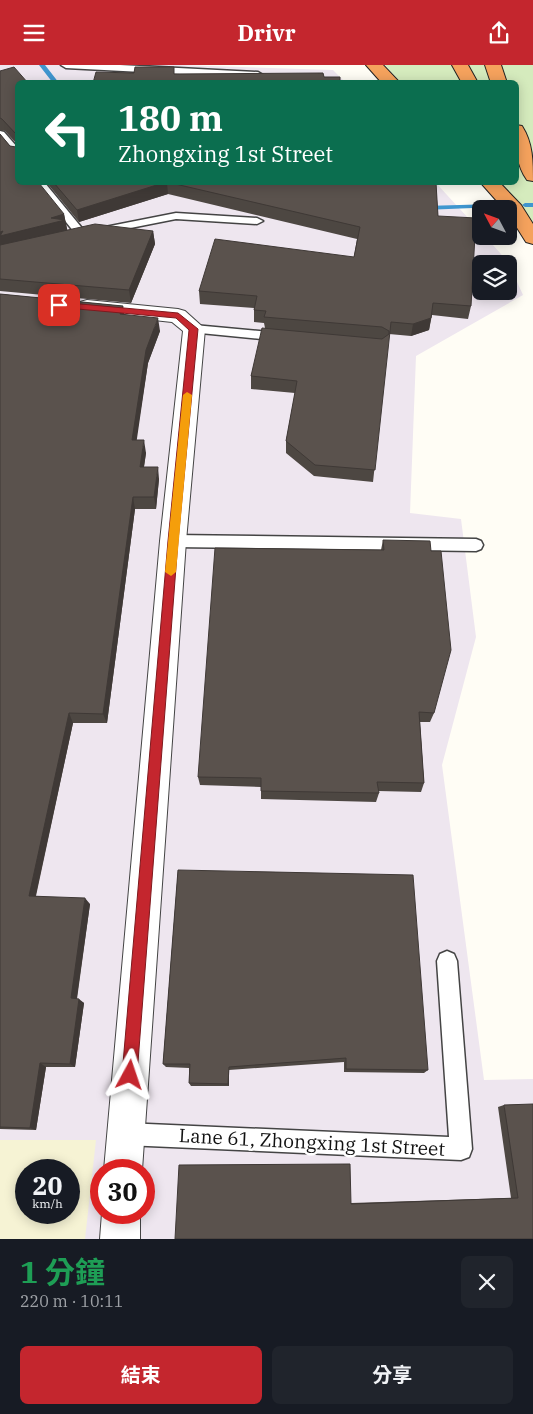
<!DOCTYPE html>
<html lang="zh-TW">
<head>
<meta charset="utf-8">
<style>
	:root { --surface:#171b24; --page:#20242c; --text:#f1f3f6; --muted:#9ea1a6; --accent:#c4262e }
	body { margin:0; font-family:"IBM Plex Serif","Noto Sans TC",serif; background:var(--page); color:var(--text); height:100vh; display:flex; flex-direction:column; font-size:19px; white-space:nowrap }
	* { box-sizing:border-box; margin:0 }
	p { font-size:16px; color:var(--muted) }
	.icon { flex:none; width:28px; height:28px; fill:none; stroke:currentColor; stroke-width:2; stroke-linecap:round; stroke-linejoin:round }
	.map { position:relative; height:1174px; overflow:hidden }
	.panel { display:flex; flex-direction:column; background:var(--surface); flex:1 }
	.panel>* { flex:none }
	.banner { position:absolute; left:15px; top:15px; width:504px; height:105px; border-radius:8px; box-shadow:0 2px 12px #0003; background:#0b6e4f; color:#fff; overflow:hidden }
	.needle { width:32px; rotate:311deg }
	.fabs { position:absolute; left:472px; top:135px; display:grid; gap:10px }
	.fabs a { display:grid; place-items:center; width:45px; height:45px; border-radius:8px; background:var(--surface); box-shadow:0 2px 12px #0003; font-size:25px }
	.speed { position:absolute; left:15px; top:1094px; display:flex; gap:10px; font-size:25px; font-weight:700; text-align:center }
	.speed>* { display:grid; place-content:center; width:65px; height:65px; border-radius:50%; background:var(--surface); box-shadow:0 2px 12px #0003; line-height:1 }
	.speed small { font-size:12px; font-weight:400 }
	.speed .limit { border:8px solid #d22; background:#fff; color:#111 }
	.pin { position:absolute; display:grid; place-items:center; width:42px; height:42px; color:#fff; margin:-21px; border-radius:10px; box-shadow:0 2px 8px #0006 }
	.me { position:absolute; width:55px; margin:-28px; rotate:5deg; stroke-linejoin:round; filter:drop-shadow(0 0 4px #0008) }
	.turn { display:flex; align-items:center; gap:18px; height:105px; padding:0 20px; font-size:22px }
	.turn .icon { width:65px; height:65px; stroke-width:2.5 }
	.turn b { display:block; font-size:35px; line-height:42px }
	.round { display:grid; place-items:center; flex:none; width:52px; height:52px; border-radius:8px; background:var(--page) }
	.summary { display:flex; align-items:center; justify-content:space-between; height:85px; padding:0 20px }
	h1 { font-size:30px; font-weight:700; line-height:38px; color:#1e9e55 }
	.action { display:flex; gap:10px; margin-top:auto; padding:10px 20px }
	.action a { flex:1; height:58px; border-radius:8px; background:var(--accent); color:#fff; font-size:20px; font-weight:700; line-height:58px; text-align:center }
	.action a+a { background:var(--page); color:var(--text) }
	header { display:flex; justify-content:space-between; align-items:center; height:65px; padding:0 20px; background:var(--accent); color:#fff; font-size:22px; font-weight:700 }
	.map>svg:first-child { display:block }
</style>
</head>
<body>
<header><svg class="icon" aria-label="menu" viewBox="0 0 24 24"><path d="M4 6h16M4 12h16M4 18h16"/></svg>Drivr<svg class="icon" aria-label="share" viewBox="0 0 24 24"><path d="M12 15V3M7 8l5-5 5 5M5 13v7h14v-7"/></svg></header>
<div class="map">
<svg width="533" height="1174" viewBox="0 0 533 1174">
	<rect width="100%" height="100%" fill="#fffdf5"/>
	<path fill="#eee6ef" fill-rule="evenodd" d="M 0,0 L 180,0 L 333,5 L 345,17 L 18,18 L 18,118 L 436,118 L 481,167 L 481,171 L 485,171 L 508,197 L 523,230 L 416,291 L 410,448 L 461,454 L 476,572 L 442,700 L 484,1015 L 533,1014 L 533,1174 L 0,1174 ZM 481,199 L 509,199 L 509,226 L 481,226 ZM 26,1105 L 69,1105 L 69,1148 L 26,1148 ZM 101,1105 L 144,1105 L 144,1148 L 101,1148 Z"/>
	<path fill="#f6f3d4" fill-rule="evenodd" d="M 0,1075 L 96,1075 L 85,1174 L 0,1174 ZM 26,1105 L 69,1105 L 69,1148 L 26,1148 Z"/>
	<path fill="#d5ebbd" d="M 385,0 L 533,0 L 533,172 L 485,118 L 516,118 L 516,18 L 400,17 Z"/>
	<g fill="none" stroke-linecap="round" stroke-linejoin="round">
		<path fill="#3f96cf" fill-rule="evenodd" d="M 39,0 L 45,0 L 59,18 L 53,18 Z
			M 533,138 L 533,142 L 525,142 L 522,140 L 525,138 Z
			M 495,139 L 497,140 L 497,142 L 424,145 L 421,143 L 424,141 Z"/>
		<g stroke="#444" stroke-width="3">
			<path id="service" d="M 61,0 L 120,0 L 258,7 L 263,10 L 258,13 L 66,3 Z
				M 0,66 L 4,67 L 18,83 L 18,93 L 14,92 L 0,75 Z
				M 35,118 L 45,118 L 86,168 L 88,170 L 86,172 L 78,172 Z
				M 176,148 L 257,153 L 263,156 L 257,159 L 176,154 L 100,169 L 94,166 L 100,163 Z
				M 194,260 L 281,268 L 287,272 L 281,276 L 190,267 L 188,264 L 190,261 Z
				M 173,470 L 476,474 L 481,476 L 483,480 L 481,484 L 476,486 L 173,482 L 168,480 L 166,476 L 168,472 Z
				M 447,886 L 454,889 L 457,896 L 472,1084 L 469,1092 L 461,1095 L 125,1080 L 117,1077 L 114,1069 L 117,1061 L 125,1058 L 449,1072 L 437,896 L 440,889 Z"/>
		</g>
		<g stroke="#444" stroke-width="2">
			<path id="minor" d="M 87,235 L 178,244 L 185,246 L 205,264 L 186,476 L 142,1105 L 104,1105 L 160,476 L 183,266 L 172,257 L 80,247 L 77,242 L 80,237 Z
				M 102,1148 L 140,1148 L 140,1174 L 100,1174 Z"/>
		</g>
		<g stroke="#222" stroke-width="2">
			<path id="motorway" d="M 366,0 L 383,0 L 400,18 L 382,18 Z
				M 452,0 L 468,0 L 478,18 L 462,18 Z
				M 485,0 L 501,0 L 507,18 L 491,18 Z
				M 516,60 L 522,61 C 533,78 533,97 533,116 L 527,115 C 515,98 516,79 516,60 Z
				M 481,118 L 500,118 L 521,140 L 533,159 L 533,179 L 526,177 L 509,150 L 509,144 L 504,144 Z"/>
		</g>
		<use href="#service" fill="#fff" fill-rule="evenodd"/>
		<use href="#minor" fill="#fff" fill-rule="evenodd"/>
		<use href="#motorway" fill="#f5a25d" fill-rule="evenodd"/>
	</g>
	<path fill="#4d4742" d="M 0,6 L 28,18 L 18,118 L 64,149 L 67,165 L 153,166 L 155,179 L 131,238 L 0,226 L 0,69 L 10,81 L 16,82 L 16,78 L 5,66 L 0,65 Z
		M 47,118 L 436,118 L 438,151 L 471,241 L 468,254 L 432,250 L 429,265 L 411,271 L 389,269 L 373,417 L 314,411 L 286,388 L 286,376 L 295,328 L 251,324 L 251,311 L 265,263 L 264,258 L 254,257 L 254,243 L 200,239 L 199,226 L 354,192 L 357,174 L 168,129 L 79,157 Z
		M 0,229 L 123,241 L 124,249 L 160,266 L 148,298 L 136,375 L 146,388 L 144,402 L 159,414 L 156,444 L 135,444 L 107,658 L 73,658 L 36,831 L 90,839 L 77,934 L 84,938 L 75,1002 L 46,1002 L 36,1065 L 0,1064 Z
		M 383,475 L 434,648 L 430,657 L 420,657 L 424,718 L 421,727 L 378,726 L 379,728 L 376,737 L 261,734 L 261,722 L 200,720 L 198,712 L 381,485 Z
		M 178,805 L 428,1005 L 424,1008 L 344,1007 L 344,997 L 229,1005 L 229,1021 L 191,1021 L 189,1018 L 189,1003 L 166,1002 L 163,999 Z
		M 504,1040 L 533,1174 L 175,1174 L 351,1138 L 511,1133 L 498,1042 Z"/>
	<path fill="#3f3936" d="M 163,118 L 167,118 L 168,129 L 79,157 L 77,145 Z
		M 64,149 L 68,168 L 0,181 L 0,167 Z
		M 153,166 L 155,179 L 131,238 L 129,225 Z
		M 123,241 L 125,254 L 120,249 Z
		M 158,253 L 160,266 L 148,298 L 135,387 L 132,375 L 146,285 Z
		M 431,253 L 429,265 L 411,271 L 413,259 Z
		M 144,375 L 146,388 L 142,414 L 140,402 Z
		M 158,402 L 159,414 L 156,444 L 154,432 Z
		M 133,432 L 135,444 L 107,658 L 103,649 Z
		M 69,648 L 73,658 L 34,838 L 29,831 Z
		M 85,833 L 90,839 L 76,938 L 71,933 Z
		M 79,934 L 84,938 L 75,1002 L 70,999 Z
		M 40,998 L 46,1002 L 36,1065 L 30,1063 Z
		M 229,1002 L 229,1021 L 228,1019 Z"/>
	<path fill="#5a524d" stroke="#3f3936" d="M 14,2 L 28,18 L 18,18 L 18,118 L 39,118 L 64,149 L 51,153 L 65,155 L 0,171 L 3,166 L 0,167 L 0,69 L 10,81 L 16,82 L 16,69 L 2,54 L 0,53 L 0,6 Z
		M 135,2 L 174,2 L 174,9 L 323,8 L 324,12 L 340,12 L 340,18 L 93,18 L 96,7 L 134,8 Z
		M 54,118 L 163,118 L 77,145 Z
		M 171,118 L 436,118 L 438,151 L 476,153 L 471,241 L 433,238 L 431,253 L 413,259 L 391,257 L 375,405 L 315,400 L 286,376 L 297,316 L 251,311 L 262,263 L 382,274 L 389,269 L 389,266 L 382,262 L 264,252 L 266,246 L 254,245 L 257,231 L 199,226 L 215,174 L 354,192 L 360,162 Z
		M 95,159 L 153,166 L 129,225 L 0,214 L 0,180 Z
		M 0,229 L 123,241 L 120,249 L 158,253 L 146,285 L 132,375 L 144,375 L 140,402 L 158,402 L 154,432 L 133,432 L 103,649 L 69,648 L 29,831 L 85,833 L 71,933 L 79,934 L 70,999 L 40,998 L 30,1063 L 0,1062 Z
		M 383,475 L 430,476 L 431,486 L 441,486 L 451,585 L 434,648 L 419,647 L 424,718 L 377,717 L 379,728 L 261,726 L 261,713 L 198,712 L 215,483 L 384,485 Z
		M 178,805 L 413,810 L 428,1005 L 346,1004 L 346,993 L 229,1002 L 228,1019 L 189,1018 L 190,999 L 163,999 Z
		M 533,1039 L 533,1174 L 175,1174 L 179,1100 L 350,1099 L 351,1139 L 518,1133 L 504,1040 Z"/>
	<path fill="#c4262e" stroke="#7f191e" d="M 59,237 L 178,248 L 198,264 L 178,476 L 137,1010 L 135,1015 L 130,1017 L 124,1015 L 122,1010 L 168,476 L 189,265 L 176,253 L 56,242 L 55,240 Z"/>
	<path fill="#f59e0b" d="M 187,327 L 192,330 L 176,507 L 171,511 L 165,507 L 183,330 Z"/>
	<g text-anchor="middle" stroke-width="5" stroke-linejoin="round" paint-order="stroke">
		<g font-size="19" fill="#111" stroke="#fff">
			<text transform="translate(312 1077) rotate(3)" y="7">Lane 61, Zhongxing 1st Street</text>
		</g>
	</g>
</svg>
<div class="fabs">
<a><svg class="needle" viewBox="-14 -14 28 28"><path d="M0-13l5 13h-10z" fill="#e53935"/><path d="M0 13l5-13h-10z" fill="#9ea1a6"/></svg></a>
<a><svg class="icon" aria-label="layers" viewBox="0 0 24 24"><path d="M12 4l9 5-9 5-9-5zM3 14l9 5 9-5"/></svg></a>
</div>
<div class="speed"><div>20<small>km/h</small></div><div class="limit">30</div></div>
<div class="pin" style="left:59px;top:240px;background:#d93025"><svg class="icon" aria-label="arrive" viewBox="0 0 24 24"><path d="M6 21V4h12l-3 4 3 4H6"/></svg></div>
<svg class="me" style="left:130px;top:1010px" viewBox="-20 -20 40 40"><path d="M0-17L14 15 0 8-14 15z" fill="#c4262e" stroke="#fff" stroke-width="4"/></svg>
<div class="banner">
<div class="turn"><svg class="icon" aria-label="left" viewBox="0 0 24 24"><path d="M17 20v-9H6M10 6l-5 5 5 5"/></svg><div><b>180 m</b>Zhongxing 1st Street</div></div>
</div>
</div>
<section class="panel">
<div class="summary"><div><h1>1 分鐘</h1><p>220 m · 10:11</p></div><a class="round"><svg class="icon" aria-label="close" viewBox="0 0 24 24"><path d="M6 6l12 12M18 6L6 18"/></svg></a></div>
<div class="action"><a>結束</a><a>分享</a></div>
</section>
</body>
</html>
